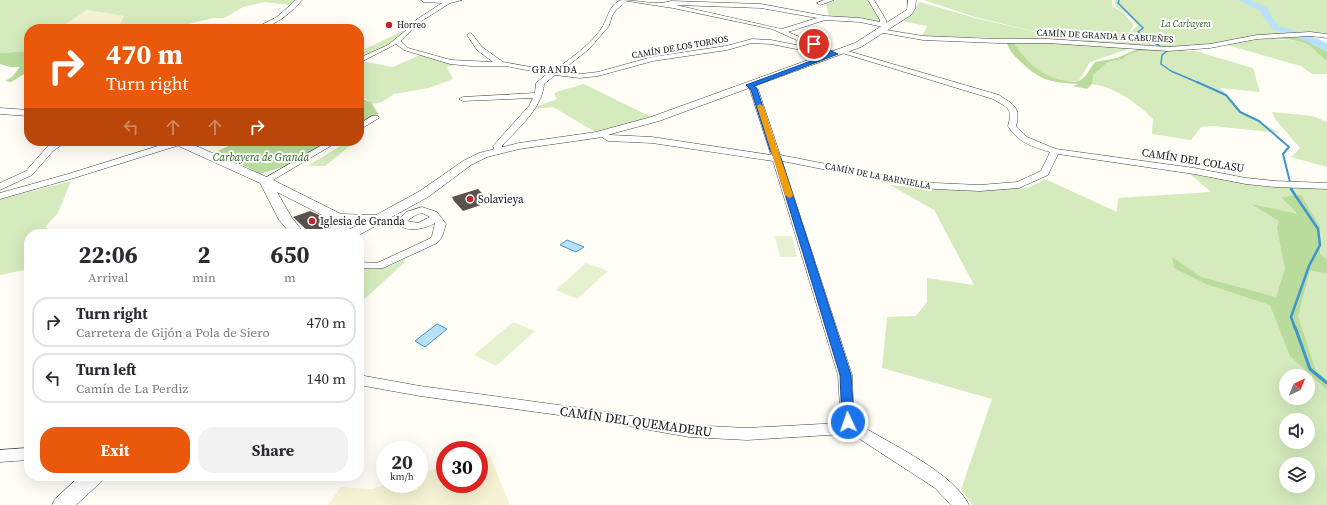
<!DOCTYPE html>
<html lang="en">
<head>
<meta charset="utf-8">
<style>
	:root { --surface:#fff; --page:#f2f2f3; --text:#2b2b33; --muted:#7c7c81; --line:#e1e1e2; --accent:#ea580c }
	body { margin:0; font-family:"Source Serif 4",serif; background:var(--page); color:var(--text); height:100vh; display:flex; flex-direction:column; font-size:15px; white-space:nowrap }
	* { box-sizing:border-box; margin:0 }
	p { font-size:13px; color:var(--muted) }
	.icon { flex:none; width:22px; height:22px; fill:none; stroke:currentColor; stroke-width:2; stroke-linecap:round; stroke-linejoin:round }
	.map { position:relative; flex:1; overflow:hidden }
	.drawer { position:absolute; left:24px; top:229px; width:340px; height:252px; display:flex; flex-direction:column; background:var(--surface); border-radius:16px; box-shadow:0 4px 16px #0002 }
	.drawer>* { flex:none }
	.hud { position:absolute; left:24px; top:24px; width:340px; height:122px; border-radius:16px; box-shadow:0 4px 16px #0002; background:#ea580c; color:#fff; overflow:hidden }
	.needle { width:26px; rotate:44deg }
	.fabs { position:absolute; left:1279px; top:369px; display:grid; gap:8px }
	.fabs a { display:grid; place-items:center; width:36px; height:36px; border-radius:50%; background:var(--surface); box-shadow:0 4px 16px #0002; font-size:20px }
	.speed { position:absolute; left:376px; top:441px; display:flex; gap:8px; font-size:20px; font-weight:700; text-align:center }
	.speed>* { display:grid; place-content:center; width:52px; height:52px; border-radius:50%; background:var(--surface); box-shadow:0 4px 16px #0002; line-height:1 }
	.speed small { font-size:10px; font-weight:400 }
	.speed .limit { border:6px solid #d22; background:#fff; color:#111 }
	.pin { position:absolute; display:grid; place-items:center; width:34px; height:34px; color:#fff; margin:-17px; border:2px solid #fff; border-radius:50%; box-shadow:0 1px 4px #0007 }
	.me { position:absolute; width:44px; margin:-22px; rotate:357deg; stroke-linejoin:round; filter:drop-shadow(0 0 3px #0008) }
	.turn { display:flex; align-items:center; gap:14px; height:84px; padding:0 16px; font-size:18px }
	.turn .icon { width:52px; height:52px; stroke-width:2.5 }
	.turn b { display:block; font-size:28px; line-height:34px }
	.lanes { display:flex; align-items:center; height:38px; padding:0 16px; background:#0003; justify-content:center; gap:20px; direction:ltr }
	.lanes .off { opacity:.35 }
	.eta { display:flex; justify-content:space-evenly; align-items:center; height:68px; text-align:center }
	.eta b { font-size:24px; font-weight:700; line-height:28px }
	.cta { display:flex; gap:8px; margin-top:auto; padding:8px 16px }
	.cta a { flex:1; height:46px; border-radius:16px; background:var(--accent); color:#fff; font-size:16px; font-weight:700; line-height:46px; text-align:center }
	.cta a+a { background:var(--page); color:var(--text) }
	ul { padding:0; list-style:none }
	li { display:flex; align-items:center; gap:12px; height:50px; margin:0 8px 6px; padding:0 8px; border:2px solid var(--line); border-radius:16px }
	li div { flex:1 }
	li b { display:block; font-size:15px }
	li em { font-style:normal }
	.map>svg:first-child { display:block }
</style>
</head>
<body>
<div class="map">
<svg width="1327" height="505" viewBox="0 0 1327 505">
	<rect width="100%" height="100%" fill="#fffdf5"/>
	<path fill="#f6f3d4" d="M 87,10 L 124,16 L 120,24 L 125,28 L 136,29 L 58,29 Z
		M 490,456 L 510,505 L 328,505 L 341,487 L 372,489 L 388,484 L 419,484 L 419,474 L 445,465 L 445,484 L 479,484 L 479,458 Z"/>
	<path fill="#d5ebbd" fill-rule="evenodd" d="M 0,0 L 296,0 L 290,5 L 264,2 L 243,7 L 224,18 L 213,18 L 168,29 L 125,28 L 120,24 L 124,16 L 87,10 L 58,29 L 29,29 L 29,51 L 0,53 Z
		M 837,0 L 869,0 L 881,22 L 829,17 L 826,3 Z
		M 924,0 L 1112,0 L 1113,7 L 1123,12 L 1134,25 L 1130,31 L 1134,33 L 1132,31 L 1137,25 L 1126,13 L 1116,7 L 1114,0 L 1327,0 L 1327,33 L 1298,32 L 1298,34 L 1257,37 L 1210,46 L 1162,49 L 1138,35 L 1157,48 L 1080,41 L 1040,33 L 975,17 Z
		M 920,2 L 975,18 L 1069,40 L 922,36 L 927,26 L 901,21 L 915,11 L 918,3 Z
		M 402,31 L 406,31 L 385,47 L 359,60 L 359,52 Z
		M 1267,39 C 1280,40 1297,38 1308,45 C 1315,48 1319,56 1327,61 L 1327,74 L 1312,74 L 1301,66 L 1227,45 L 1251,40 Z
		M 1044,42 L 1131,48 L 1090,62 L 1078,82 C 1071,81 1063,81 1056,80 C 1037,75 1023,58 1014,43 Z
		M 1150,50 L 1195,51 L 1253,68 L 1260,92 L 1220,88 L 1242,112 L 1280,133 L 1214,126 L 1201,127 L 1191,140 L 1152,134 L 1153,119 C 1137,103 1115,87 1092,84 L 1092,75 L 1108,62 L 1123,59 L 1126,56 L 1139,51 Z
		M 420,55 L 454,65 L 447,67 L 453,79 L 429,88 L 394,94 L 382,102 L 373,104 L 366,99 L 359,98 L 359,65 L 366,62 L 393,67 Z
		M 584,84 L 651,117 L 597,133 L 553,107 L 534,109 L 535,107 L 557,99 L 554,94 L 556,92 Z
		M 1272,112 L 1313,116 L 1327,122 L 1327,167 L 1291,157 L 1300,148 L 1276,120 Z
		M 349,141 L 356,141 L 325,166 L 307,166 Z
		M 1190,174 L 1271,187 L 1327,188 L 1327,505 L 973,505 L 961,490 L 992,399 L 882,368 L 887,317 L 916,316 L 927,302 L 927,278 L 974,285 L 934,210 L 890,185 L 932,189 L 1016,187 C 1028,190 1034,185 1045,179 L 1117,212 L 1118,198 L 1211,192 ZM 1286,376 L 1308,376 L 1308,398 L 1286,398 ZM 1286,420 L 1308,420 L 1308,442 L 1286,442 ZM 1286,464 L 1308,464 L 1308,486 L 1286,486 Z
		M 71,181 L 58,213 L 46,226 L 48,234 L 29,234 L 29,269 L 0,275 L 0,199 Z
		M 405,259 L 404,263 L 359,304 L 359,268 L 375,269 L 390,266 Z"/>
	<path fill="#b9dc9c" d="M 1298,37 L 1318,39 L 1327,44 L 1327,61 C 1319,56 1314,48 1308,45 C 1292,36 1269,40 1251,40 Z
		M 1007,43 L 1014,43 C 1027,63 1043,78 1067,81 C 1071,81 1076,83 1079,81 C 1086,78 1090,68 1095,62 L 1117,58 L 1137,49 L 1168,47 L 1188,51 L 1139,51 L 1126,56 L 1123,59 L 1108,62 L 1093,75 L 1092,84 L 1087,89 L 1073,86 L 1078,84 C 1066,83 1052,83 1041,77 C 1032,73 1008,53 1007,43 Z
		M 29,51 L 29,71 L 11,82 L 5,81 L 12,77 L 20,67 L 10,67 L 0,64 L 0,53 Z
		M 359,98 L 371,102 L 378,114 L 359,124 Z
		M 228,141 L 329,141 L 289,165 L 260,174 L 217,151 L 229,146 L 224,143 Z
		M 1301,195 L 1320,227 L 1320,254 L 1327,259 L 1327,274 L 1310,270 L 1298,316 L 1316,371 L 1327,380 L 1327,390 L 1290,356 L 1270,305 L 1206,284 L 1174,268 L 1172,257 L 1201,277 L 1276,297 L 1285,269 L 1277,228 L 1279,221 L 1251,204 L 1298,214 L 1281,197 Z"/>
	<path fill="#e6f2cf" d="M 775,236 L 792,236 L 797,257 L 780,257 Z
		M 586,263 L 608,271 L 577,299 L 556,290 Z
		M 513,322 L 535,331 L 496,366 L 474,355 Z"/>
	<path fill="#b9e0f7" stroke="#3f96cf" d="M 567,240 L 584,247 L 576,252 L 560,245 Z
		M 437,324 L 447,329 L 425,347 L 415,341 Z"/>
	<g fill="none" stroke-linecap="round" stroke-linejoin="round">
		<path stroke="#3f96cf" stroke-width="1.5" d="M 1119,0 L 1118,3 L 1143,28 L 1138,32 L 1167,51 L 1162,55 L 1161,64 L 1171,71 L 1199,83"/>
		<path stroke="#3f96cf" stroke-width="2" d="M 1197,82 L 1226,95 L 1240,112 L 1259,121 L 1289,147 L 1283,154 L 1292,190"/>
		<path stroke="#3f96cf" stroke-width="2.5" d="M 1291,189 L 1318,229 L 1320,245 L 1309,266 L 1291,317 L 1295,328"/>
		<path stroke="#3f96cf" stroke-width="3" d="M 1295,327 L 1310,369 L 1327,383"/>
		<path fill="#b9e0f7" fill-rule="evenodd" d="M 1238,0 L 1250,0 L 1268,8 L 1271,16 L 1279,26 L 1301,32 L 1327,43 L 1327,52 L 1295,36 L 1273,30 L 1263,17 L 1261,11 Z"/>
	</g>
	<path fill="#5a524d" d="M 478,189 L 490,202 L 463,211 L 454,201 L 452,197 Z
		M 310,211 L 321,216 L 332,224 L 330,229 L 319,234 L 311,234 L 293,217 Z"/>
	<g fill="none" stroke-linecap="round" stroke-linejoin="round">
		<g stroke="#444" stroke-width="1">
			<path id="minor" d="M 296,0 L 302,0 C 290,14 272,29 253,29 L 277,17 Z
				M 421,0 L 462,0 L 450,3 L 420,22 L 401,41 L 408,48 L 451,60 L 493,62 L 477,50 L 467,35 L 470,33 L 472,34 L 482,47 L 503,62 L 553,71 C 569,60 593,43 603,26 C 608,17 610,3 622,0 C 638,0 656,6 671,1 L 761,4 L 825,16 L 860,18 L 880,22 L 880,20 L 868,0 L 874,0 L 886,20 L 887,24 L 891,26 L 888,28 L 860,22 L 825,20 L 788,32 L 837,53 L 838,54 L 835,56 L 820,50 L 801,50 L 771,44 L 752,43 L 727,50 L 653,61 L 598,76 L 580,78 L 555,75 L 544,84 C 542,109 518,128 502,146 L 503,151 L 499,154 L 496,153 L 493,146 L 529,106 L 533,98 L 463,101 L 459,99 L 463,97 L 535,93 L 536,83 L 547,74 L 506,66 L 471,66 L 450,64 L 404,50 L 396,44 L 359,63 L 359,58 L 388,45 L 410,27 L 416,20 L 442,3 L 424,2 ZM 627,1 L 673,8 L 772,29 L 810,46 L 801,46 L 771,40 L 752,39 L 726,46 L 652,57 L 598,72 L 580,74 L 560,72 L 589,49 L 609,26 L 612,16 L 616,10 ZM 676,5 L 761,8 L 817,18 L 782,29 Z
				M 824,0 L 834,0 L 820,5 L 817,3 Z
				M 880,29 L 923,36 L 997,39 L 1048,39 L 1168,47 L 1210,44 L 1257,35 L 1310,32 L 1327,34 L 1327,38 L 1310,36 L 1257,39 L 1210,48 L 1168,51 L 1048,43 L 997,43 L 923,40 L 878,32 L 878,30 Z
				M 841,49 L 999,95 C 1014,105 1021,107 1016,126 L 1027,137 L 1056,149 L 1194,168 L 1246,178 L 1275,181 L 1327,183 L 1327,189 L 1275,187 L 1246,184 L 1194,174 L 1058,154 L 1048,175 L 1019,188 L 980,191 L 935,189 L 888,182 L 782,161 L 852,375 L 854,425 L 865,428 C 895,446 954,474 969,505 L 951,505 L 935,488 L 855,436 L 846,434 L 747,440 L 689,437 L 588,419 L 420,396 L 359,385 L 359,375 L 420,386 L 588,409 L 689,425 L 747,428 L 841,423 L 838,375 L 773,161 L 652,143 L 608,141 L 597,134 L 601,131 L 610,135 L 652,137 L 771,155 L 750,90 L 746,85 L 750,83 L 758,89 L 780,155 L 888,176 L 935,183 L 980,185 L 1017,182 L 1041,171 L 1050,152 C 1033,147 1017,142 1008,126 C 1013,108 1008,108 993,99 L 839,52 L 839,50 Z
				M 372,116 L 378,116 L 379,118 L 359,130 L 359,124 Z
				M 57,141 L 67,141 L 53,151 L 32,175 L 0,190 L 0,183 L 26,171 L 47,147 Z
				M 174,141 L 187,141 L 186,143 L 74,178 L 0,199 L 0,193 L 68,174 Z
				M 329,141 L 339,141 L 268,183 L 265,184 L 260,181 Z
				M 422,207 L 437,212 L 446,224 L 442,237 L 437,243 L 383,268 L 359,268 L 359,262 L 377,263 L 429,239 L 432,236 L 435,223 C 424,229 406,234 396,222 L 406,212 ZM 422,213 L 430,217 L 418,223 L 407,221 L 414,216 Z
				M 29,448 L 29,460 L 0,462 L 0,450 Z"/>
		</g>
		<g stroke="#444" stroke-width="1">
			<path id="tertiary" d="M 908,0 L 916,0 L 915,9 L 911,15 L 861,47 L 659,121 L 596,138 L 519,149 L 487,157 L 471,165 L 428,197 L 359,235 L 344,234 L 346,231 L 362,223 L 334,221 L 277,192 L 292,218 L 305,234 L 291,234 L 279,220 L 260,183 L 172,143 L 170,141 L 185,141 L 269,178 L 341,214 L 376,215 L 420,191 L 463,161 L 479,153 L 519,143 L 596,132 L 651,117 L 855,43 L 905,11 L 907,9 Z
				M 0,108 L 29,110 L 29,116 L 0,114 Z
				M 80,476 L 104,476 L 101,482 L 76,505 L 52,505 L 55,499 Z"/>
		</g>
		<use href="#minor" fill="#fff" fill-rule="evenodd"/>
		<use href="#tertiary" fill="#fff" fill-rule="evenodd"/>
	</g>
	<path fill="#1a73e8" stroke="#114b97" d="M 814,43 L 838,54 L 754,86 L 757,89 L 777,150 L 781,158 L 851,375 L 854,422 L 852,425 L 848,427 L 844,425 L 842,422 L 840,375 L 774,158 L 770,150 L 751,90 L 746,85 L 830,54 L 812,46 L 811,44 Z"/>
	<path fill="#f59e0b" d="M 760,104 L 763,106 L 793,195 L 792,197 L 789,198 L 785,195 L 757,106 Z"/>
	<g fill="#c4262e" stroke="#fff" stroke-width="1.5">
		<circle cx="389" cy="25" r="4"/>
		<circle cx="470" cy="199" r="4"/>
		<circle cx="312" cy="221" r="4"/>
	</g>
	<g text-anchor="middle" stroke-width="4" stroke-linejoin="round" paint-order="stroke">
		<g font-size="9" font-style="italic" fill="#2f6b1f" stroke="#fff">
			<text x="1186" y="27">La Carbayera</text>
		</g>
		<g font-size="9" fill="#111" stroke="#fff" text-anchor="start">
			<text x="397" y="28">Horreo</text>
		</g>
		<g font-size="9" fill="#111" stroke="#fff">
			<text transform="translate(1105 36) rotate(3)" y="3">CAMÍN DE GRANDA A CABUEÑES</text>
			<text transform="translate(680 47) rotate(-10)" y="3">CAMÍN DE LOS TORNOS</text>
			<text transform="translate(878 176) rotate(11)" y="3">CAMÍN DE LA BARNIELLA</text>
		</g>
		<g font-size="10" letter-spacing="1" fill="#111" stroke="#fff">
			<text x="555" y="73">GRANDA</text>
		</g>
		<g font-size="11" font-style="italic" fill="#2f6b1f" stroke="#fff">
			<text x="261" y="161">Carbayera de Granda</text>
		</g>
		<g font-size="11" fill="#111" stroke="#fff">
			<text transform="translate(1193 160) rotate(9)" y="4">CAMÍN DEL COLASU</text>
		</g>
		<g font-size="11" fill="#111" stroke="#fff" text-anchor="start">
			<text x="478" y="203">Solavieya</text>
			<text x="320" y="225">Iglesia de Granda</text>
		</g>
		<g font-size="13" fill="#111" stroke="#fff">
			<text transform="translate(636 421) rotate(8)" y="5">CAMÍN DEL QUEMADERU</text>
		</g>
	</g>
</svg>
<div class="fabs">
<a><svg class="needle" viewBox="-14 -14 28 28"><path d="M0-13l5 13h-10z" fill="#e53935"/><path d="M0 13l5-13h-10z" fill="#7c7c81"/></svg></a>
<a><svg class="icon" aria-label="sound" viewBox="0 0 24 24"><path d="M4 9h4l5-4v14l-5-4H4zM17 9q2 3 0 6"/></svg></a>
<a><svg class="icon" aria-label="layers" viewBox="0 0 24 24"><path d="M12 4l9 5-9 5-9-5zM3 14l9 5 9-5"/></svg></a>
</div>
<div class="speed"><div>20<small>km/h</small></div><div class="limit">30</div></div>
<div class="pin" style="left:814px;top:44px;background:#d93025"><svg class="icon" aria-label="arrive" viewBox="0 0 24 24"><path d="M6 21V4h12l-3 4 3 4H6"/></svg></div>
<svg class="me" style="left:848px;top:422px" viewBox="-20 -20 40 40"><circle r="17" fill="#1a73e8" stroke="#fff" stroke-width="3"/><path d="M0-11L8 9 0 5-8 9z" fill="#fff"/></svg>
<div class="hud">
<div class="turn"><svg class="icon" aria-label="right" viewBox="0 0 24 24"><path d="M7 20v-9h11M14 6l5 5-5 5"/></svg><div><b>470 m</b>Turn right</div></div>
<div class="lanes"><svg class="icon off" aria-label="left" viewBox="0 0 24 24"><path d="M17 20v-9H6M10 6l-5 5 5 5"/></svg><svg class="icon off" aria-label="ahead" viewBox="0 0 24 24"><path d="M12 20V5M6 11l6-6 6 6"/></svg><svg class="icon off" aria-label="ahead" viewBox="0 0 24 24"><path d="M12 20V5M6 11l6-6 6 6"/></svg><svg class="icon" aria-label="right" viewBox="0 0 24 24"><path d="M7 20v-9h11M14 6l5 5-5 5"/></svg></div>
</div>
<section class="drawer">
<div class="eta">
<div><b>22:06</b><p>Arrival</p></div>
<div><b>2</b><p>min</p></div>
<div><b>650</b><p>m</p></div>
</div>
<ul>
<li><svg class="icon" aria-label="right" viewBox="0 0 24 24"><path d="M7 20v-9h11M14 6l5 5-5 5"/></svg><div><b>Turn right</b><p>Carretera de Gijón a Pola de Siero</p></div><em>470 m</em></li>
<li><svg class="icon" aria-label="left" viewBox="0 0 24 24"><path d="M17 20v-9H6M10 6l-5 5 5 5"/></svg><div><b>Turn left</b><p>Camín de La Perdiz</p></div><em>140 m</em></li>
</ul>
<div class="cta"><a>Exit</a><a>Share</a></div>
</section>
</div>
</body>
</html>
